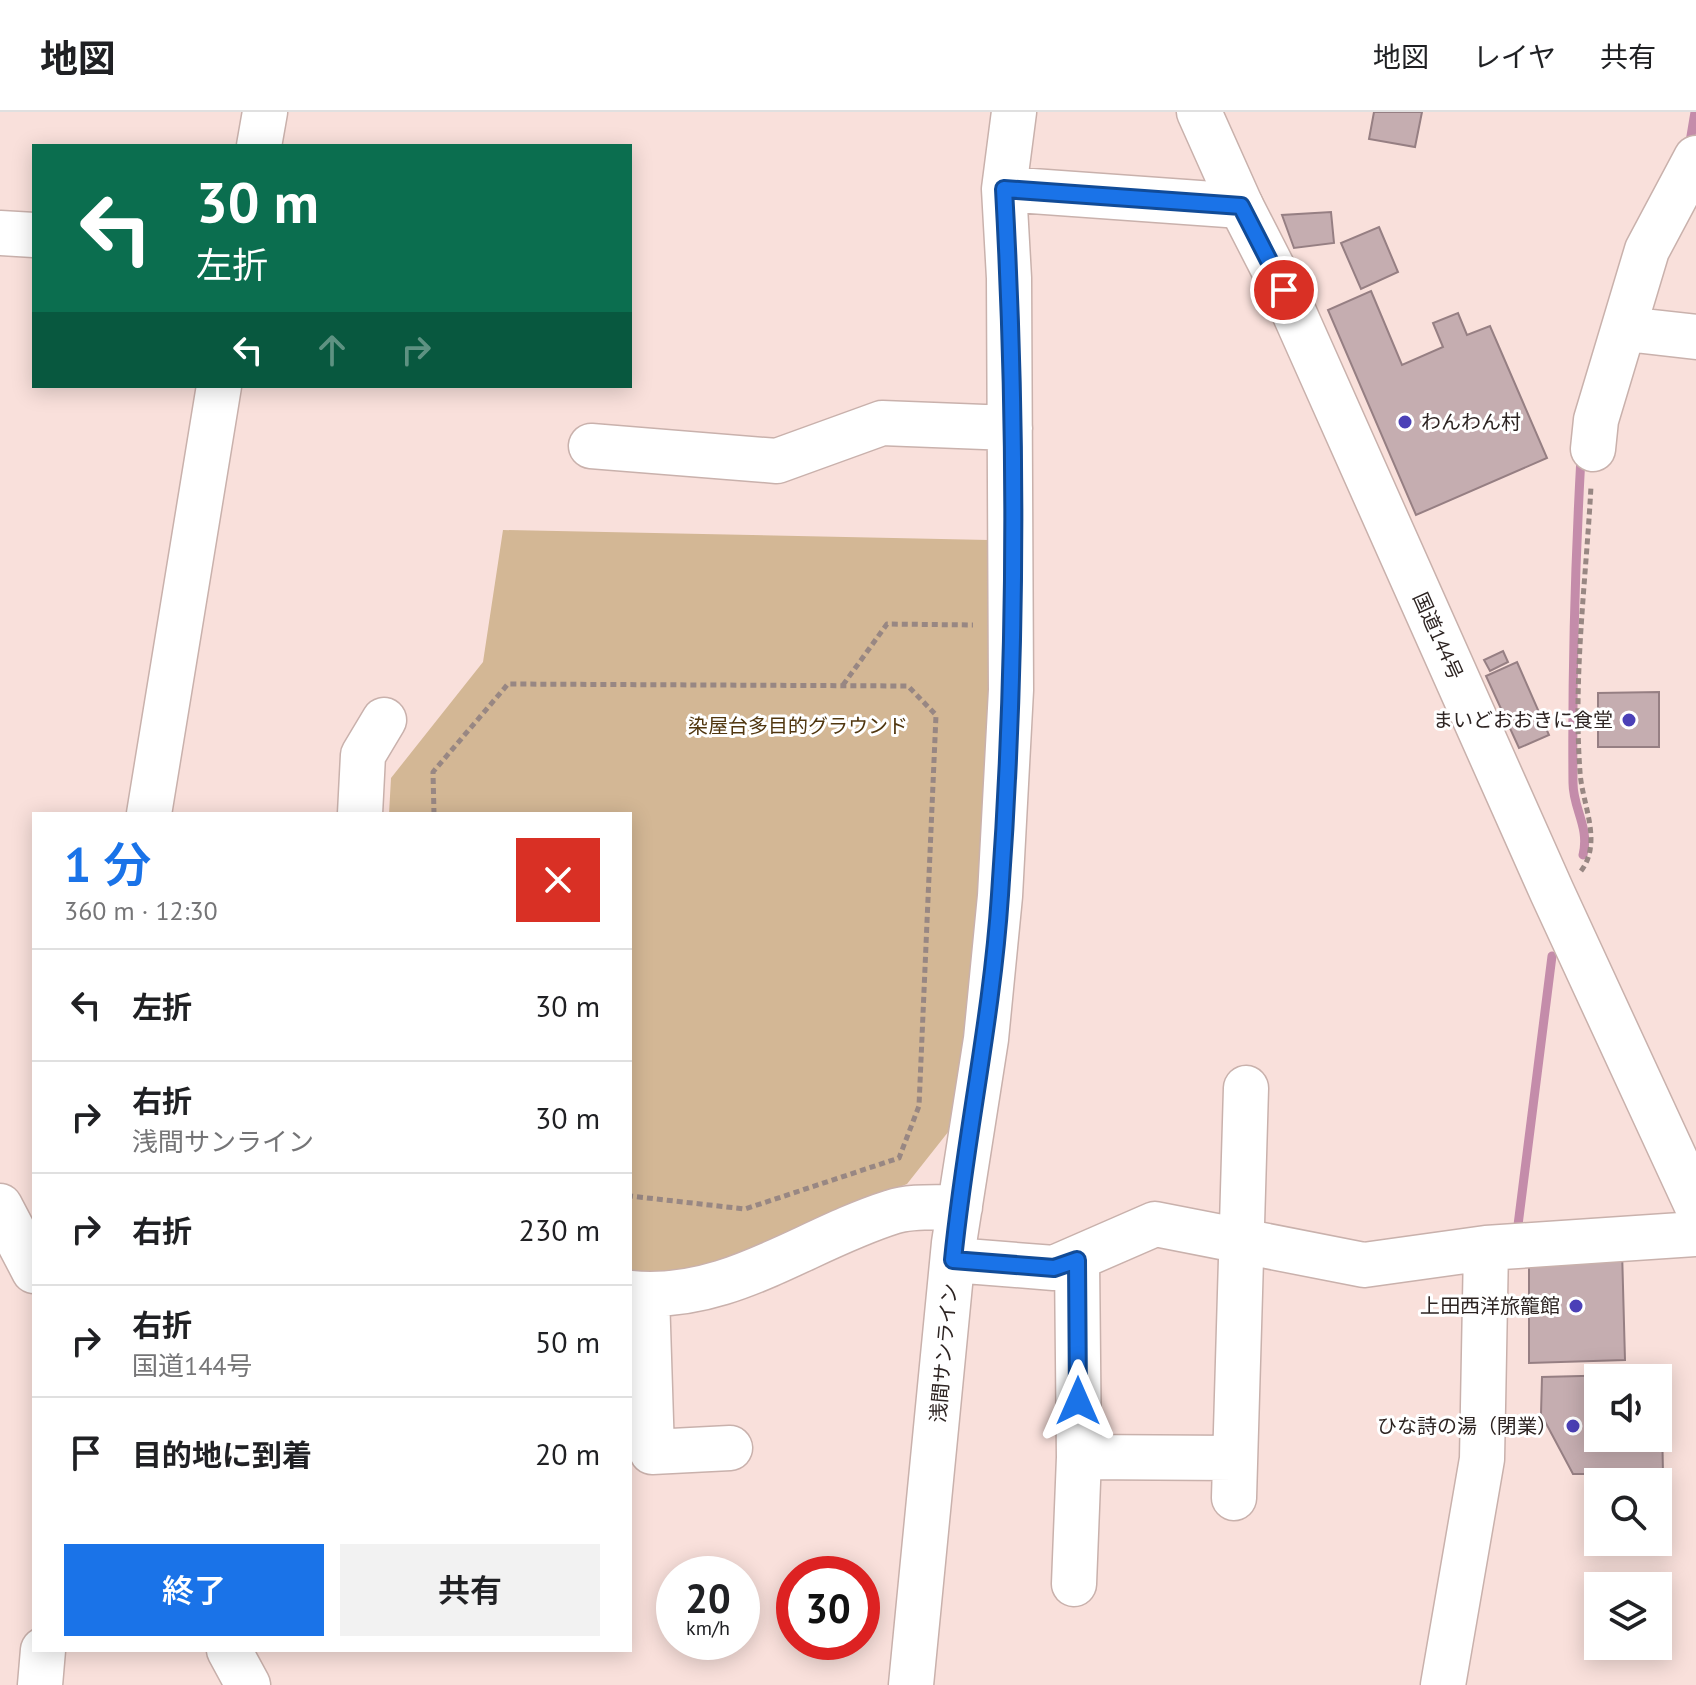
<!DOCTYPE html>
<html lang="ja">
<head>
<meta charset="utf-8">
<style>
	:root { --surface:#fff; --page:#f2f2f2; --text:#202124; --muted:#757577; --line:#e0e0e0; --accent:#1a73e8 }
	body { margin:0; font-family:"PT Sans","Noto Sans JP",sans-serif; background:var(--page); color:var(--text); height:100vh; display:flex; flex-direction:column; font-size:30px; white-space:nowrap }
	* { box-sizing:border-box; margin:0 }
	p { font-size:26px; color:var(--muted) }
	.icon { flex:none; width:44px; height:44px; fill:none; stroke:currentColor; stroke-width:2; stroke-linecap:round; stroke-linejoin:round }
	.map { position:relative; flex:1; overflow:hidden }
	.sheet { position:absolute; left:32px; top:700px; width:600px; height:840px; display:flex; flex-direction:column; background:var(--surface); border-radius:0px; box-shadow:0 4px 20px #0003 }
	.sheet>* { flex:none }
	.hud { position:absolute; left:32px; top:32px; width:600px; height:244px; border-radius:0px; box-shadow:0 4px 20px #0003; background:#0b6e4f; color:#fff; overflow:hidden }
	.tools { position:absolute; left:1584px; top:1252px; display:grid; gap:16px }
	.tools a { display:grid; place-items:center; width:88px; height:88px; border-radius:0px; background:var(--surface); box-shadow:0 4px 20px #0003; font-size:40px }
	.speed { position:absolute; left:656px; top:1444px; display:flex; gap:16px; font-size:40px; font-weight:700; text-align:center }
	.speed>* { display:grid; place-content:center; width:104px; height:104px; border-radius:50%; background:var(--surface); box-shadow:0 4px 20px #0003; line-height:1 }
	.speed small { font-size:20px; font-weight:400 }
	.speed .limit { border:12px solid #d22; background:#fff; color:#111 }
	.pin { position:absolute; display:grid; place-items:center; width:68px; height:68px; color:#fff; margin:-34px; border:4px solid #fff; border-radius:50%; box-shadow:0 2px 8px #0007 }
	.me { position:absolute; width:88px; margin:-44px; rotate:0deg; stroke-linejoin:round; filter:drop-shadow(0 0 6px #0008) }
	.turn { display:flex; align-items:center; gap:28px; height:168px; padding:0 32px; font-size:36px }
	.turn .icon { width:104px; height:104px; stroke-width:2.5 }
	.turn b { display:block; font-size:56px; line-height:68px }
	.lanes { display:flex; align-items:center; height:76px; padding:0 32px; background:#0003; justify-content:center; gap:40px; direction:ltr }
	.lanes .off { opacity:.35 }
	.round { display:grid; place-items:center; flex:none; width:84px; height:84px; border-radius:0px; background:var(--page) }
	.summary { display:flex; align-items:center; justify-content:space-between; height:136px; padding:0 32px }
	h1 { font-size:48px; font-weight:600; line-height:60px; color:var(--accent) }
	.button { display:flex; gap:16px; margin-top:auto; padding:16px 32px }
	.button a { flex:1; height:92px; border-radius:0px; background:var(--accent); color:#fff; font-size:32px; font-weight:600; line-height:92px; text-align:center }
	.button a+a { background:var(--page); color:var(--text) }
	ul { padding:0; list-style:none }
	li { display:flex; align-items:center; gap:24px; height:112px; padding:0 32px; border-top:2px solid var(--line) }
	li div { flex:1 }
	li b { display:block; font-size:30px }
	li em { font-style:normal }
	header { display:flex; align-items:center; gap:48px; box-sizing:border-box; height:112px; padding:0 40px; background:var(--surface); border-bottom:2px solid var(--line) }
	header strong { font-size:38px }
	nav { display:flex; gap:44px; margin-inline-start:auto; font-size:28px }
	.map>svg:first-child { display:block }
</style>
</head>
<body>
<header>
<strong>地図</strong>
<nav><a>地図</a><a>レイヤ</a><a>共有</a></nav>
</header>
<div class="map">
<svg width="1696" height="1573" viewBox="0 0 1696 1573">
	<rect width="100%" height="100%" fill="#f9e0db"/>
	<path fill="#d3b795" d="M 503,418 L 989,428 L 989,581 L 981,794 L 956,1010 L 907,1072 L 693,1159 L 630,1161 L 630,702 L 389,702 L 391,666 L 483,550 Z"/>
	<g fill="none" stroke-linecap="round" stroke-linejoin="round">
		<path stroke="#c48caa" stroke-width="9" d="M 1689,36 L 1695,0
			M 1581,345 C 1575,454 1572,562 1573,671 C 1573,697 1590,715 1583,743
			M 1517,1121 L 1552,844"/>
	</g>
	<path fill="#c5adb0" stroke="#967f83" stroke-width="2" fill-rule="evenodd" d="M 1374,0 L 1422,0 L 1415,35 L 1369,27 Z
		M 1331,100 L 1334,131 L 1294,136 L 1282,103 Z
		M 1379,115 L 1398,160 L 1361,177 L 1341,131 Z
		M 1371,179 L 1402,253 L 1443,235 L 1433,211 L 1458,201 L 1467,223 L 1490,214 L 1547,346 L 1416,403 L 1328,198 Z
		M 1503,539 L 1508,550 L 1490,559 L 1484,548 Z
		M 1517,550 L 1549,623 L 1519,636 L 1486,564 Z
		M 1659,580 L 1659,635 L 1598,635 L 1598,581 Z
		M 1622,1138 L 1625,1248 L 1529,1251 L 1529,1140 Z
		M 1661,1262 L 1663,1362 L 1573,1362 L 1541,1302 L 1542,1265 ZM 1598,1266 L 1658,1266 L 1658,1326 L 1598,1326 Z"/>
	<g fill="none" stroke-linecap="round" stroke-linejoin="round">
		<g stroke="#c9b1ac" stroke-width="47">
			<path id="minor" d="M 259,34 L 265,0
				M 1004,77 L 1241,94
				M 0,121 L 34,123
				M 1626,217 L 1696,225
				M 591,334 L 777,349 L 882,311 L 1010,316
				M 1593,337 L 1596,308 L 1647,138 L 1696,46
				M 149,702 L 219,274
				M 360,702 L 363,643 L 384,608
				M 0,1094 L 34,1159
				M 953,1148 L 1054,1156 L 1155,1112 L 1364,1153 L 1486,1136 L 1696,1122
				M 630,1181 C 728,1191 803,1128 892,1100 C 912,1093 939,1096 960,1095
				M 647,1183 L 652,1340 L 730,1336
				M 1079,1345 L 1234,1346
				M 1234,1386 L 1246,976
				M 1074,1472 L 1079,1345 L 1077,1148
				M 229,1538 L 248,1573
				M 40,1573 L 43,1538
				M 911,1573 L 954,1131 L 986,927 L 1000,784 L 1011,578 L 1009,166 L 1004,77 L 1014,0
				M 1443,1573 L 1482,1347 L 1486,1136"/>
		</g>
		<g stroke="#c9b1ac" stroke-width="47">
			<path id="highway" d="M 1199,0 L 1241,94 L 1284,178 L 1552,780 L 1696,1092"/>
		</g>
		<path stroke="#988783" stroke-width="5" stroke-dasharray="6 4" stroke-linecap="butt" d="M 843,573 L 887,512 L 973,513
			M 434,702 L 433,660 L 508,572 L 908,574 L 936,603 L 919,994 L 899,1046 L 745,1097 L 630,1084
			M 1581,759 C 1603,730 1582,692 1580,660 C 1573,564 1586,469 1591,374"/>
		<use href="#minor" stroke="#fff" stroke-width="44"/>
		<use href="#highway" stroke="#fff" stroke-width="44"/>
	</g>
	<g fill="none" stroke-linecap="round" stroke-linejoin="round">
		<g stroke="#114b97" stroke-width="20">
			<path id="route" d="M 1078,1289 L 1077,1148 L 1054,1156 L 953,1148 C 965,1026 992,906 1000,783 C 1017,549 1017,311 1004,77 L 1241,94 L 1284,178"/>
		</g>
		<use href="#route" stroke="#1a73e8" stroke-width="14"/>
	</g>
	<g fill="#4b40b7" stroke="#fff" stroke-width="3">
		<circle cx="1405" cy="310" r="8"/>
		<circle cx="1629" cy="608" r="8"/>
		<circle cx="1576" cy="1194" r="8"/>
		<circle cx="1573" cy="1314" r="8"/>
	</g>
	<g text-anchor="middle" stroke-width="6" stroke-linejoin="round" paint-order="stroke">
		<g font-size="20" fill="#2d2422" stroke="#fff" text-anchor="end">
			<text x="1421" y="317" text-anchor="start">わんわん村</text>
			<text x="1613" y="615">まいどおおきに食堂</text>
			<text x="1560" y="1201">上田西洋旅籠館</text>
			<text x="1557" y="1321">ひな詩の湯（閉業）</text>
		</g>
		<g font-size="20" fill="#2d2422" stroke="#fff">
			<text transform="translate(1438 524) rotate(66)" y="7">国道144号</text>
			<text transform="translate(944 1241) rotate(-85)" y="7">浅間サンライン</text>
		</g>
		<g font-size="20" fill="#50360f" stroke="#fff">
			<text x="798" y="621">染屋台多目的グラウンド</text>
		</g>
	</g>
</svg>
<div class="tools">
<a><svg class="icon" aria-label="sound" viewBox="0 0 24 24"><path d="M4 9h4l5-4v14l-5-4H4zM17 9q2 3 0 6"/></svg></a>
<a><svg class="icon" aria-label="search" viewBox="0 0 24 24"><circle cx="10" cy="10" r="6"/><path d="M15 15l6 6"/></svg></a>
<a><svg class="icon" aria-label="layers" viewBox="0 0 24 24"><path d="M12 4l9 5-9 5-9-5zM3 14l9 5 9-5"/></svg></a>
</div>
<div class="speed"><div>20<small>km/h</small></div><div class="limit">30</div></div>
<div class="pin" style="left:1284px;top:178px;background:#d93025"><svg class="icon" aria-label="arrive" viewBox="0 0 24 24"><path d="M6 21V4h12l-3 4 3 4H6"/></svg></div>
<svg class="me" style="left:1078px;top:1289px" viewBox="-20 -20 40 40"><path d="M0-17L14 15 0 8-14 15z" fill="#1a73e8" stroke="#fff" stroke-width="4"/></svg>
<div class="hud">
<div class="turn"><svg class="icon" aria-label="left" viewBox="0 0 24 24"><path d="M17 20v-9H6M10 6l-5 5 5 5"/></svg><div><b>30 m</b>左折</div></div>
<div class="lanes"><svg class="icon" aria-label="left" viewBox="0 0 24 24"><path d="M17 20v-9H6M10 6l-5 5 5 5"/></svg><svg class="icon off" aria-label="ahead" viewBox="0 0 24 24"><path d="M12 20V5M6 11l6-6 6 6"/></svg><svg class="icon off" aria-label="right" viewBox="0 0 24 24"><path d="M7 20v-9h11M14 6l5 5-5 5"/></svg></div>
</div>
<section class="sheet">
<div class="summary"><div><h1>1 分</h1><p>360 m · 12:30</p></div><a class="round" style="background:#d93025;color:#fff"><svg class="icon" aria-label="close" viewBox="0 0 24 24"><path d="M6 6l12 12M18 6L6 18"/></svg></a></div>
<ul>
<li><svg class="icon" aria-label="left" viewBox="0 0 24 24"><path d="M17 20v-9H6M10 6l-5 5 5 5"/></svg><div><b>左折</b></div><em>30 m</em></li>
<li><svg class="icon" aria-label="right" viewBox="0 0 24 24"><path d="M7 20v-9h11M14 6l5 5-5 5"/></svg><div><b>右折</b><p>浅間サンライン</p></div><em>30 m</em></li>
<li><svg class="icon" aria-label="right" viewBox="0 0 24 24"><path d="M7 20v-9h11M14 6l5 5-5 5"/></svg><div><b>右折</b></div><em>230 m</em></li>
<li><svg class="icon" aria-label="right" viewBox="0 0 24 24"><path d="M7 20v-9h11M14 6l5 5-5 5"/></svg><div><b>右折</b><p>国道144号</p></div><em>50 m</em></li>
<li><svg class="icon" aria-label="arrive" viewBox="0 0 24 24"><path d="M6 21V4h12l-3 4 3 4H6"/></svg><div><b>目的地に到着</b></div><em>20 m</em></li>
</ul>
<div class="button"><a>終了</a><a>共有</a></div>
</section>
</div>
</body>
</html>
